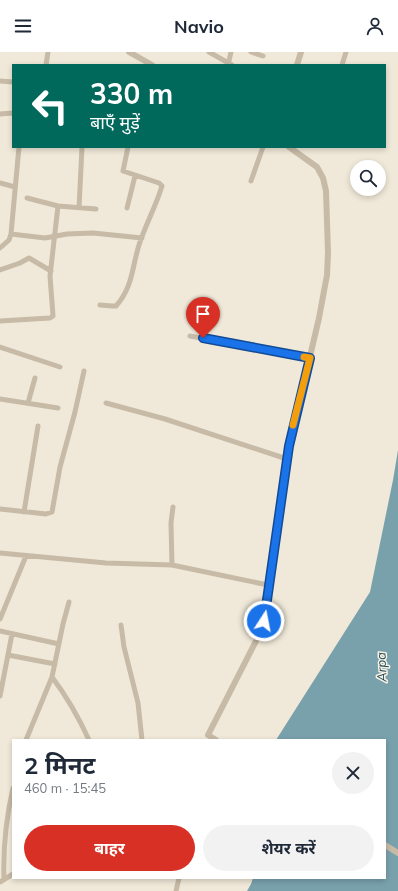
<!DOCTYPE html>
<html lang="hi">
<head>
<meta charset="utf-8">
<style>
	:root { --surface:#fff; --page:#f2f2f3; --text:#1f2937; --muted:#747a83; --accent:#d93025 }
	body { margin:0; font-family:Mulish,"Noto Sans Devanagari",sans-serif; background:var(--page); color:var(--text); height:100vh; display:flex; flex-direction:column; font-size:15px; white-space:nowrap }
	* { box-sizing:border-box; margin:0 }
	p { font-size:13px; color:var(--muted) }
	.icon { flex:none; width:22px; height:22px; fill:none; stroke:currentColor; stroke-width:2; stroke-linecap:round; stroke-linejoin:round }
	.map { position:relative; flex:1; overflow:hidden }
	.drawer { position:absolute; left:12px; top:687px; width:374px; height:140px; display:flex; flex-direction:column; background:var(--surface); border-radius:0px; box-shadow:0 2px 6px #0003 }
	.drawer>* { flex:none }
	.top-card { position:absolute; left:12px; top:12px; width:374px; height:84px; border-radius:0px; box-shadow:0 2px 6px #0003; background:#00695c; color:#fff; overflow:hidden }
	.buttons { position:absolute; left:350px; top:108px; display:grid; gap:8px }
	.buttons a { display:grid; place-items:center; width:36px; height:36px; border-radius:50%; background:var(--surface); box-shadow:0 2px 6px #0003; font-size:20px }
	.pin { position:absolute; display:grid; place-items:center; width:34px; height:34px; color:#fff; margin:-41px -17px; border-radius:50% 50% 50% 0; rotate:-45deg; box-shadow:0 0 4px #0007 }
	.pin .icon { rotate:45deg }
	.me { position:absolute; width:44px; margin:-22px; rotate:11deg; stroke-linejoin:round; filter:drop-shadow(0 0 3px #0008) }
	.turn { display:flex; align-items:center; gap:14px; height:84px; padding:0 12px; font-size:18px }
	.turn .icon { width:52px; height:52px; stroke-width:2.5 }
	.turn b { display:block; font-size:28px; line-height:34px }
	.round { display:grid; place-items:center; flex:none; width:42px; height:42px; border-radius:21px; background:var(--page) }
	.head { display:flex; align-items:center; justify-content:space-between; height:68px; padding:0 12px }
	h1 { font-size:24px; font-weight:700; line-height:30px }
	.button { display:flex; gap:8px; margin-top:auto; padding:8px 12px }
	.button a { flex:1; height:46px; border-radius:24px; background:var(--accent); color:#fff; font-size:16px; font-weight:700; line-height:46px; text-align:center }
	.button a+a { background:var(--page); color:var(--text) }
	header { display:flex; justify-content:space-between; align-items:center; height:52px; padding:0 12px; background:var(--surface); font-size:18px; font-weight:700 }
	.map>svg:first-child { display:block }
</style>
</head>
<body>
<header><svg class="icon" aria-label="menu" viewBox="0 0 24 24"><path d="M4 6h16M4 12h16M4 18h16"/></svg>Navio<svg class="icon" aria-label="person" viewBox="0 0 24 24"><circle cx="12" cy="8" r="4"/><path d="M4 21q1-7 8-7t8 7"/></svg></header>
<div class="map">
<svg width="398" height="839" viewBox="0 0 398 839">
	<rect width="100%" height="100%" fill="#f0e9d9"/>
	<path fill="#79a1ac" d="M 398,398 L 398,839 L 247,839 L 251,832 L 253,826 L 385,826 L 385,688 L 276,688 L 370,540 L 393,428 Z"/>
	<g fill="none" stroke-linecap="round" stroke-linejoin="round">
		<path stroke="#c7baa6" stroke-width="5" d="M 209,0 L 232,13
			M 251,0 L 263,4
			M 46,13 L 48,0
			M 228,13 L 231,0
			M 342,13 L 346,0
			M 0,29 L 13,30
			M 0,62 L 13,61
			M 251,129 L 263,95
			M 0,131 L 15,135
			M 27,146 L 58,154 L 96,157
			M 79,156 L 82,95
			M 127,156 L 135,124
			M 11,182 L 45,186 L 67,182 L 93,181 L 142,186
			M 0,196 L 9,188 L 11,182 L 19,95
			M 0,218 L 20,211 L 29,206 L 51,219
			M 100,253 L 112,254 L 116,254 C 133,235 132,215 139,193 C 145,174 155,156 161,137 L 162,134 L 159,131 L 123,119 L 128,95
			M 0,269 L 50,266 L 53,264 L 50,224 L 58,154
			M 190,284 L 310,306
			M 0,295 L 60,315
			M 0,347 L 58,356
			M 28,351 L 35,326
			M 106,351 L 165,367 L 287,407
			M 0,457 L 46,462 L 52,460 L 60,415 L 75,360 L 84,319
			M 24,460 L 38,374
			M 0,501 L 106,511 L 172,513 L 268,533
			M 172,513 L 171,471 L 173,455
			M 0,567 L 26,504
			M 121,573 L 124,595 L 138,651 L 142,688
			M 0,579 L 59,592
			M 8,603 L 55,612
			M 52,625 C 67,645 79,666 89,688
			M 0,644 L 12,582
			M 26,688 L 52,625 L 63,572 L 69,550
			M 4,828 C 3,798 6,766 13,736
			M 0,830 L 13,822
			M 176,839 L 179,826"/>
		<path stroke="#c7baa6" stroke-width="6" d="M 129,0 L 152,13
			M 297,13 L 301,0
			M 216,688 L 208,683 L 258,585 L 264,569 L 289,394 L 319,266 L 327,223 L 328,201 L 326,139 L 323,126 L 317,115 L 289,95
			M 385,793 L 398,801"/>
	</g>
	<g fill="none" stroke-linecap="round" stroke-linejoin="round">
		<g stroke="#114b97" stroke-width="10">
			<path id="route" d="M 203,286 L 310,306 L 289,394 L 264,569"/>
		</g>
		<use href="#route" stroke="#1a73e8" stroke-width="7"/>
		<path stroke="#f59e0b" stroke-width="7" d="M 293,373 L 310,306 L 304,305"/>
	</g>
	<g text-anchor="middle" stroke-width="3" stroke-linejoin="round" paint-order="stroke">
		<g font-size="13" font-style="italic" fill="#1e4753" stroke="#f8f2e5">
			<text transform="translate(381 615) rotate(-92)" y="5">Arpa</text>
		</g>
	</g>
</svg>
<div class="buttons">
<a><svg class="icon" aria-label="search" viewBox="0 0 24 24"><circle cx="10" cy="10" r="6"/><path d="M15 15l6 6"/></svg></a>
</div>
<div class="pin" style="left:203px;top:286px;background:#d93025"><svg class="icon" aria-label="arrive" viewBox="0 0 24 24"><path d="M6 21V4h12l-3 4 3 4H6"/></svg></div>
<svg class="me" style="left:264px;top:569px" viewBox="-20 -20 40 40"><circle r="17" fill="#1a73e8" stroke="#fff" stroke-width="3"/><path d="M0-11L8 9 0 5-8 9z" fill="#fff"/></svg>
<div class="top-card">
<div class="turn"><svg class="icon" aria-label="left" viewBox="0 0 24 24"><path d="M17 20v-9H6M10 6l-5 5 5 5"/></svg><div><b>330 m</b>बाएँ मुड़ें</div></div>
</div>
<section class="drawer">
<div class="head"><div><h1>2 मिनट</h1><p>460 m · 15:45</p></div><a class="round"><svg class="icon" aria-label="close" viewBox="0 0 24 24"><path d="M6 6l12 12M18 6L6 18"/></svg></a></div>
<div class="button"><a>बाहर</a><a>शेयर करें</a></div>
</section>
</div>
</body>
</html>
